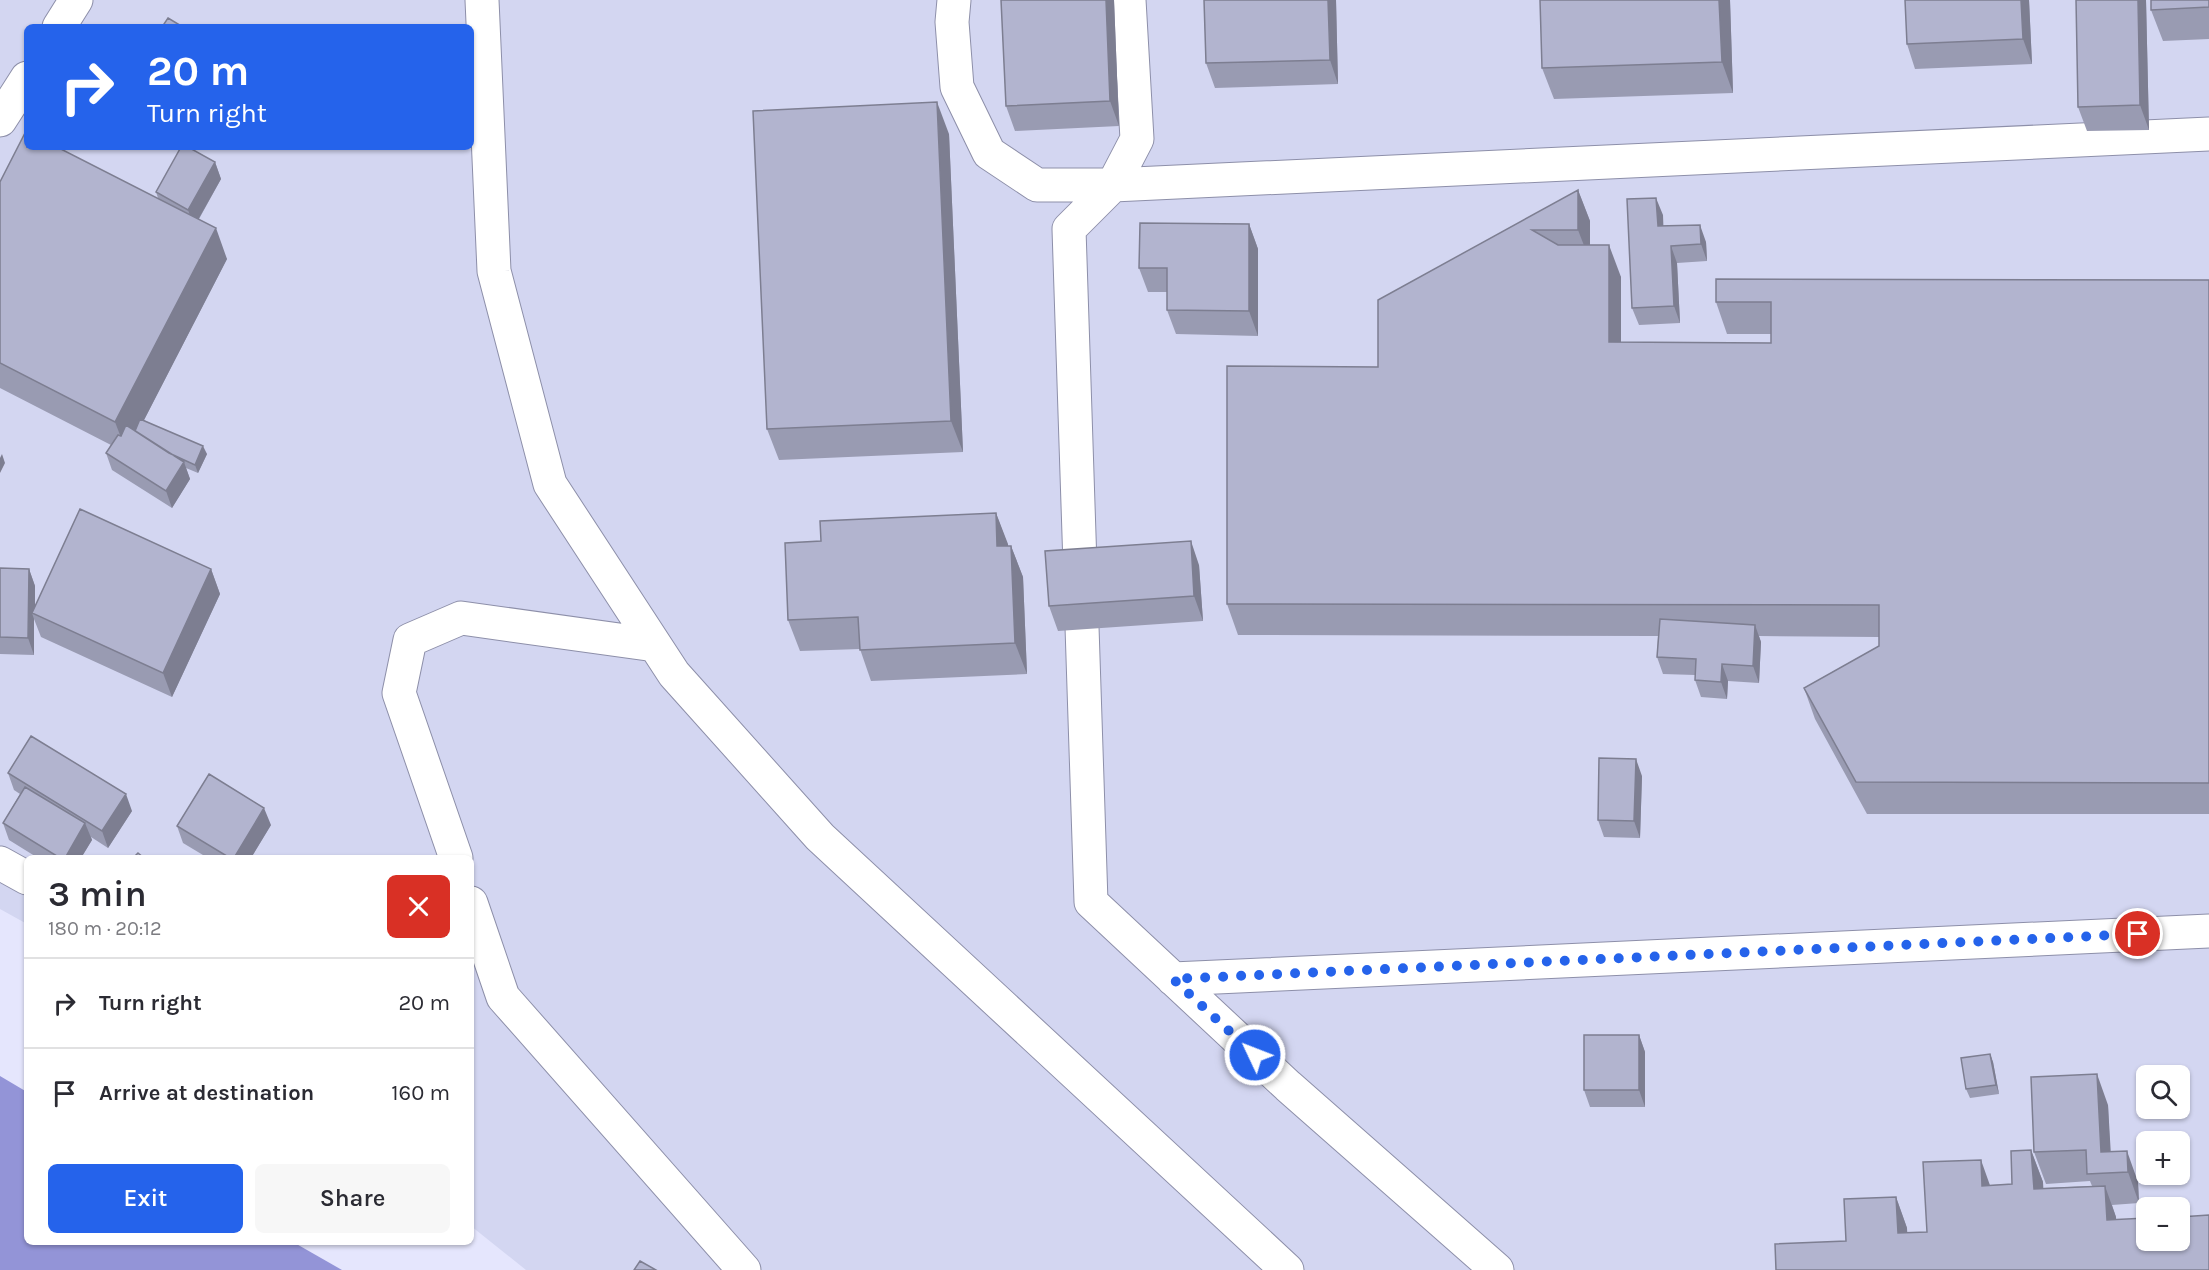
<!DOCTYPE html>
<html lang="en">
<head>
<meta charset="utf-8">
<style>
	:root { --surface:#fff; --page:#f7f7f7; --text:#2b2b33; --muted:#7c7c81; --line:#e1e1e2; --accent:#2563eb }
	body { margin:0; font-family:Karla,sans-serif; background:var(--page); color:var(--text); height:100vh; display:flex; flex-direction:column; font-size:22px; white-space:nowrap }
	* { box-sizing:border-box; margin:0 }
	p { font-size:20px; color:var(--muted) }
	.icon { flex:none; width:33px; height:33px; fill:none; stroke:currentColor; stroke-width:2; stroke-linecap:round; stroke-linejoin:round }
	.map { position:relative; flex:1; overflow:hidden }
	.sheet { position:absolute; left:24px; top:855px; width:450px; height:390px; display:flex; flex-direction:column; background:var(--surface); border-radius:9px; box-shadow:0 2px 4px #0004 }
	.sheet>* { flex:none }
	.top-card { position:absolute; left:24px; top:24px; width:450px; height:126px; border-radius:9px; box-shadow:0 2px 4px #0004; background:#2563eb; color:#fff; overflow:hidden }
	.controls { position:absolute; left:2136px; top:1065px; display:grid; gap:12px }
	.controls a { display:grid; place-items:center; width:54px; height:54px; border-radius:9px; background:var(--surface); box-shadow:0 2px 4px #0004; font-size:30px }
	.pin { position:absolute; display:grid; place-items:center; width:51px; height:51px; color:#fff; margin:-26px; border:3px solid #fff; border-radius:50%; box-shadow:0 2px 6px #0007 }
	.me { position:absolute; width:66px; margin:-33px; rotate:313deg; stroke-linejoin:round; filter:drop-shadow(0 0 4px #0008) }
	.turn { display:flex; align-items:center; gap:21px; height:126px; padding:0 24px; font-size:27px }
	.turn .icon { width:78px; height:78px; stroke-width:2.5 }
	.turn b { display:block; font-size:42px; line-height:51px }
	.round { display:grid; place-items:center; flex:none; width:63px; height:63px; border-radius:9px; background:var(--page) }
	.summary { display:flex; align-items:center; justify-content:space-between; height:102px; padding:0 24px }
	h1 { font-size:36px; font-weight:600; line-height:45px }
	.button { display:flex; gap:12px; margin-top:auto; padding:12px 24px }
	.button a { flex:1; height:69px; border-radius:9px; background:var(--accent); color:#fff; font-size:24px; font-weight:600; line-height:69px; text-align:center }
	.button a+a { background:var(--page); color:var(--text) }
	ul { padding:0; list-style:none }
	li { display:flex; align-items:center; gap:18px; height:90px; padding:0 24px; border-top:2px solid var(--line) }
	li div { flex:1 }
	li b { display:block; font-size:22px }
	li em { font-style:normal }
	.map>svg:first-child { display:block }
</style>
</head>
<body>
<div class="map">
<svg width="2209" height="1270" viewBox="0 0 2209 1270">
	<rect width="100%" height="100%" fill="#e5e6fd"/>
	<path fill="#d3d6f1" fill-rule="evenodd" d="M 0,0 L 2209,0 L 2209,1270 L 526,1270 L 471,1226 L 471,858 L 27,858 L 27,924 L 0,909 ZM 27,27 L 471,27 L 471,147 L 27,147 ZM 2146,1076 L 2180,1076 L 2180,1108 L 2146,1108 ZM 2146,1142 L 2180,1142 L 2180,1174 L 2146,1174 ZM 2146,1208 L 2180,1208 L 2180,1240 L 2146,1240 Z"/>
	<path fill="#9394d7" d="M 0,1076 L 27,1092 L 27,1242 L 293,1242 L 342,1270 L 0,1270 Z"/>
	<g fill="none" stroke-linecap="round" stroke-linejoin="round">
		<g stroke="#8d8fa9" stroke-width="35">
			<path id="minor" d="M 482,0 L 494,271 L 550,484 L 674,674 L 820,837 L 1287,1270
				M 954,0 L 952,22 L 957,87 L 989,153 L 1037,185 L 1113,185 L 2209,134
				M 1129,0 L 1137,139 L 1113,185 L 1069,229 L 1091,902 L 1288,1086 L 1497,1270
				M 59,27 L 76,0
				M 0,120 L 27,78
				M 456,858 L 399,693 L 410,640 L 461,618 L 655,645
				M 0,863 L 27,878
				M 471,903 L 503,997 L 744,1270
				M 1173,979 L 2209,931"/>
		</g>
		<use href="#minor" stroke="#fff" stroke-width="33"/>
	</g>
	<path fill="#999bb2" d="M 1001,0 L 1114,0 L 1119,126 L 1015,131 L 1006,106 Z
		M 1204,0 L 1336,0 L 1338,84 L 1215,88 L 1206,63 Z
		M 1730,0 L 1733,93 L 1554,99 L 1542,68 Z
		M 2029,0 L 2032,64 L 1915,69 L 1907,44 Z
		M 2076,0 L 2146,0 L 2149,130 L 2087,131 L 2078,107 Z
		M 2209,0 L 2209,39 L 2163,41 L 2151,10 Z
		M 949,134 L 963,452 L 779,460 L 767,429 Z
		M 215,162 L 221,179 L 199,219 L 227,259 L 144,420 L 207,454 L 198,473 L 186,468 L 190,479 L 172,508 L 112,470 L 106,453 L 111,445 L 0,388 L 0,182 L 158,198 L 156,192 Z
		M 1578,190 L 1590,221 L 1590,245 L 1621,277 L 1621,342 L 1771,343 L 1771,334 L 1727,334 L 1716,302 L 2209,280 L 2209,814 L 1867,814 L 1815,719 L 1804,688 L 1879,646 L 1879,637 L 1759,636 L 1761,642 L 1759,683 L 1728,681 L 1727,699 L 1701,697 L 1695,680 L 1695,675 L 1663,674 L 1657,657 L 1658,636 L 1238,635 L 1227,604 L 1378,367 Z
		M 1663,215 L 1663,226 L 1706,242 L 1707,261 L 1677,263 L 1680,323 L 1639,325 L 1632,308 Z
		M 1249,224 L 1258,249 L 1258,336 L 1176,334 L 1167,310 L 1167,292 L 1148,292 L 1139,268 Z
		M 996,513 L 1008,546 L 1011,546 L 1023,577 L 1027,674 L 871,681 L 860,649 L 800,651 L 788,620 L 821,541 Z
		M 1199,565 L 1203,621 L 1058,631 L 1049,606 Z
		M 0,568 L 29,569 L 35,586 L 35,608 L 211,569 L 220,594 L 172,697 L 41,637 L 34,619 L 34,655 L 0,654 Z
		M 8,773 L 132,811 L 108,848 L 91,837 L 92,840 L 81,858 L 38,858 L 9,840 L 3,823 L 20,794 L 14,790 Z
		M 1642,776 L 1640,838 L 1604,837 L 1598,820 Z
		M 271,825 L 251,858 L 208,858 L 183,843 L 177,826 Z
		M 1639,1035 L 1645,1052 L 1645,1107 L 1590,1107 L 1584,1090 Z
		M 1990,1054 L 1993,1062 L 1999,1094 L 1970,1098 L 1966,1089 Z
		M 2108,1105 L 2110,1152 L 2138,1182 L 2139,1203 L 2112,1205 L 2116,1217 L 1846,1241 L 1896,1197 L 1907,1228 L 1907,1233 L 1927,1232 L 1990,1185 L 2012,1184 L 2031,1150 L 2043,1182 L 2043,1188 L 2092,1186 L 2090,1181 L 2046,1184 L 2034,1152 Z"/>
	<path fill="#7d7e91" d="M 1106,0 L 1114,0 L 1119,126 L 1110,101 Z
		M 1328,0 L 1336,0 L 1338,84 L 1330,60 Z
		M 1719,0 L 1730,0 L 1733,93 L 1722,62 Z
		M 2021,0 L 2029,0 L 2032,64 L 2023,39 Z
		M 2138,0 L 2146,0 L 2149,130 L 2140,105 Z
		M 937,102 L 949,134 L 963,452 L 951,421 Z
		M 215,162 L 221,179 L 194,227 L 188,210 Z
		M 1578,190 L 1590,221 L 1590,261 L 1578,230 Z
		M 1656,198 L 1663,215 L 1664,243 L 1658,226 Z
		M 1249,224 L 1258,249 L 1258,336 L 1249,311 Z
		M 1700,225 L 1706,242 L 1707,261 L 1701,244 Z
		M 216,228 L 227,259 L 127,453 L 115,422 Z
		M 1609,245 L 1621,277 L 1621,373 L 1609,342 Z
		M 1671,246 L 1677,263 L 1680,323 L 1674,306 Z
		M 203,446 L 207,454 L 198,473 L 195,465 Z
		M 2,454 L 5,463 L 0,473 L 0,458 Z
		M 184,462 L 190,479 L 172,508 L 166,491 Z
		M 996,513 L 1008,544 L 1009,578 L 997,546 Z
		M 1191,541 L 1199,565 L 1203,621 L 1194,596 Z
		M 1011,546 L 1023,577 L 1027,674 L 1015,643 Z
		M 29,569 L 35,586 L 35,614 L 32,613 L 34,619 L 34,655 L 28,638 Z
		M 211,569 L 220,594 L 172,697 L 163,673 Z
		M 1755,625 L 1761,642 L 1759,683 L 1753,666 Z
		M 1722,664 L 1728,681 L 1727,699 L 1721,682 Z
		M 1636,759 L 1642,776 L 1640,838 L 1634,821 Z
		M 126,794 L 132,811 L 108,848 L 102,831 Z
		M 264,808 L 271,825 L 251,858 L 234,858 Z
		M 85,823 L 92,840 L 81,858 L 65,858 Z
		M 1639,1035 L 1645,1052 L 1645,1107 L 1639,1090 Z
		M 1990,1054 L 1993,1062 L 1999,1094 L 1996,1085 Z
		M 2097,1074 L 2108,1105 L 2112,1173 L 2101,1152 Z
		M 2031,1150 L 2043,1182 L 2045,1220 L 2034,1189 Z
		M 2127,1151 L 2138,1182 L 2139,1203 L 2128,1172 Z
		M 1981,1160 L 1992,1191 L 1982,1186 Z
		M 2105,1186 L 2116,1217 L 2118,1252 L 2107,1220 Z
		M 1896,1197 L 1907,1228 L 1909,1265 L 1898,1233 Z"/>
	<path fill="#b2b4cf" stroke="#7d7e91" stroke-width="1.5" d="M 1001,0 L 1106,0 L 1110,101 L 1006,106 Z
		M 1204,0 L 1328,0 L 1330,60 L 1206,63 Z
		M 1540,0 L 1719,0 L 1722,62 L 1542,68 Z
		M 1905,0 L 2021,0 L 2023,39 L 1907,44 Z
		M 2076,0 L 2138,0 L 2140,105 L 2078,107 Z
		M 2151,0 L 2209,0 L 2209,7 L 2151,10 Z
		M 168,18 L 183,27 L 162,27 Z
		M 937,102 L 951,421 L 767,429 L 753,111 Z
		M 26,131 L 27,132 L 27,147 L 57,147 L 216,228 L 115,422 L 0,363 L 0,182 Z
		M 181,147 L 188,147 L 215,162 L 188,210 L 156,192 Z
		M 1578,190 L 1578,230 L 1532,230 L 1558,245 L 1609,245 L 1609,342 L 1771,343 L 1771,302 L 1716,302 L 1716,279 L 2209,280 L 2209,783 L 1856,782 L 1804,688 L 1879,646 L 1879,605 L 1227,604 L 1227,366 L 1378,367 L 1378,300 Z
		M 1656,198 L 1658,226 L 1700,225 L 1701,244 L 1671,246 L 1674,306 L 1632,308 L 1627,199 Z
		M 1140,223 L 1249,224 L 1249,311 L 1167,310 L 1167,268 L 1139,268 Z
		M 140,419 L 203,446 L 195,465 L 169,453 L 135,431 Z
		M 126,425 L 184,462 L 166,491 L 106,453 L 118,435 L 121,436 Z
		M 80,509 L 211,569 L 163,673 L 32,613 Z
		M 996,513 L 997,546 L 1011,546 L 1015,643 L 860,650 L 858,617 L 788,620 L 785,543 L 821,541 L 820,521 Z
		M 1191,541 L 1194,596 L 1049,606 L 1045,551 Z
		M 0,568 L 29,569 L 28,638 L 0,637 Z
		M 1660,619 L 1755,625 L 1753,666 L 1722,664 L 1721,682 L 1695,680 L 1696,659 L 1657,657 Z
		M 31,736 L 126,794 L 102,831 L 8,773 Z
		M 1599,758 L 1636,759 L 1634,821 L 1598,820 Z
		M 209,774 L 264,808 L 234,858 L 230,858 L 177,826 Z
		M 25,787 L 85,823 L 65,858 L 60,858 L 3,823 Z
		M 138,853 L 144,858 L 133,858 Z
		M 1584,1035 L 1639,1035 L 1639,1090 L 1584,1090 Z
		M 1990,1054 L 1996,1085 L 1966,1089 L 1961,1058 Z
		M 2097,1074 L 2101,1152 L 2127,1151 L 2128,1172 L 2087,1174 L 2086,1150 L 2034,1152 L 2031,1077 Z
		M 2031,1150 L 2034,1189 L 2105,1186 L 2107,1220 L 2146,1218 L 2146,1240 L 2180,1240 L 2180,1217 L 2209,1215 L 2209,1270 L 1776,1270 L 1775,1244 L 1846,1241 L 1844,1199 L 1896,1197 L 1898,1233 L 1927,1232 L 1923,1162 L 1981,1160 L 1982,1186 L 2012,1184 L 2011,1151 Z
		M 640,1261 L 656,1270 L 634,1270 Z"/>
	<g fill="none" stroke-linecap="round" stroke-linejoin="round">
		<path stroke="#2563eb" stroke-width="10" stroke-dasharray="0 18" d="M 1255,1055 L 1173,979 L 2138,934"/>
	</g>
</svg>
<div class="controls">
<a><svg class="icon" aria-label="search" viewBox="0 0 24 24"><circle cx="10" cy="10" r="6"/><path d="M15 15l6 6"/></svg></a>
<a>+</a>
<a>−</a>
</div>
<div class="pin" style="left:2138px;top:934px;background:#d93025"><svg class="icon" aria-label="arrive" viewBox="0 0 24 24"><path d="M6 21V4h12l-3 4 3 4H6"/></svg></div>
<svg class="me" style="left:1255px;top:1055px" viewBox="-20 -20 40 40"><circle r="17" fill="#2563eb" stroke="#fff" stroke-width="3"/><path d="M0-11L8 9 0 5-8 9z" fill="#fff"/></svg>
<div class="top-card">
<div class="turn"><svg class="icon" aria-label="right" viewBox="0 0 24 24"><path d="M7 20v-9h11M14 6l5 5-5 5"/></svg><div><b>20 m</b>Turn right</div></div>
</div>
<section class="sheet">
<div class="summary"><div><h1>3 min</h1><p>180 m · 20:12</p></div><a class="round" style="background:#d93025;color:#fff"><svg class="icon" aria-label="close" viewBox="0 0 24 24"><path d="M6 6l12 12M18 6L6 18"/></svg></a></div>
<ul>
<li><svg class="icon" aria-label="right" viewBox="0 0 24 24"><path d="M7 20v-9h11M14 6l5 5-5 5"/></svg><div><b>Turn right</b></div><em>20 m</em></li>
<li><svg class="icon" aria-label="arrive" viewBox="0 0 24 24"><path d="M6 21V4h12l-3 4 3 4H6"/></svg><div><b>Arrive at destination</b></div><em>160 m</em></li>
</ul>
<div class="button"><a>Exit</a><a>Share</a></div>
</section>
</div>
</body>
</html>
